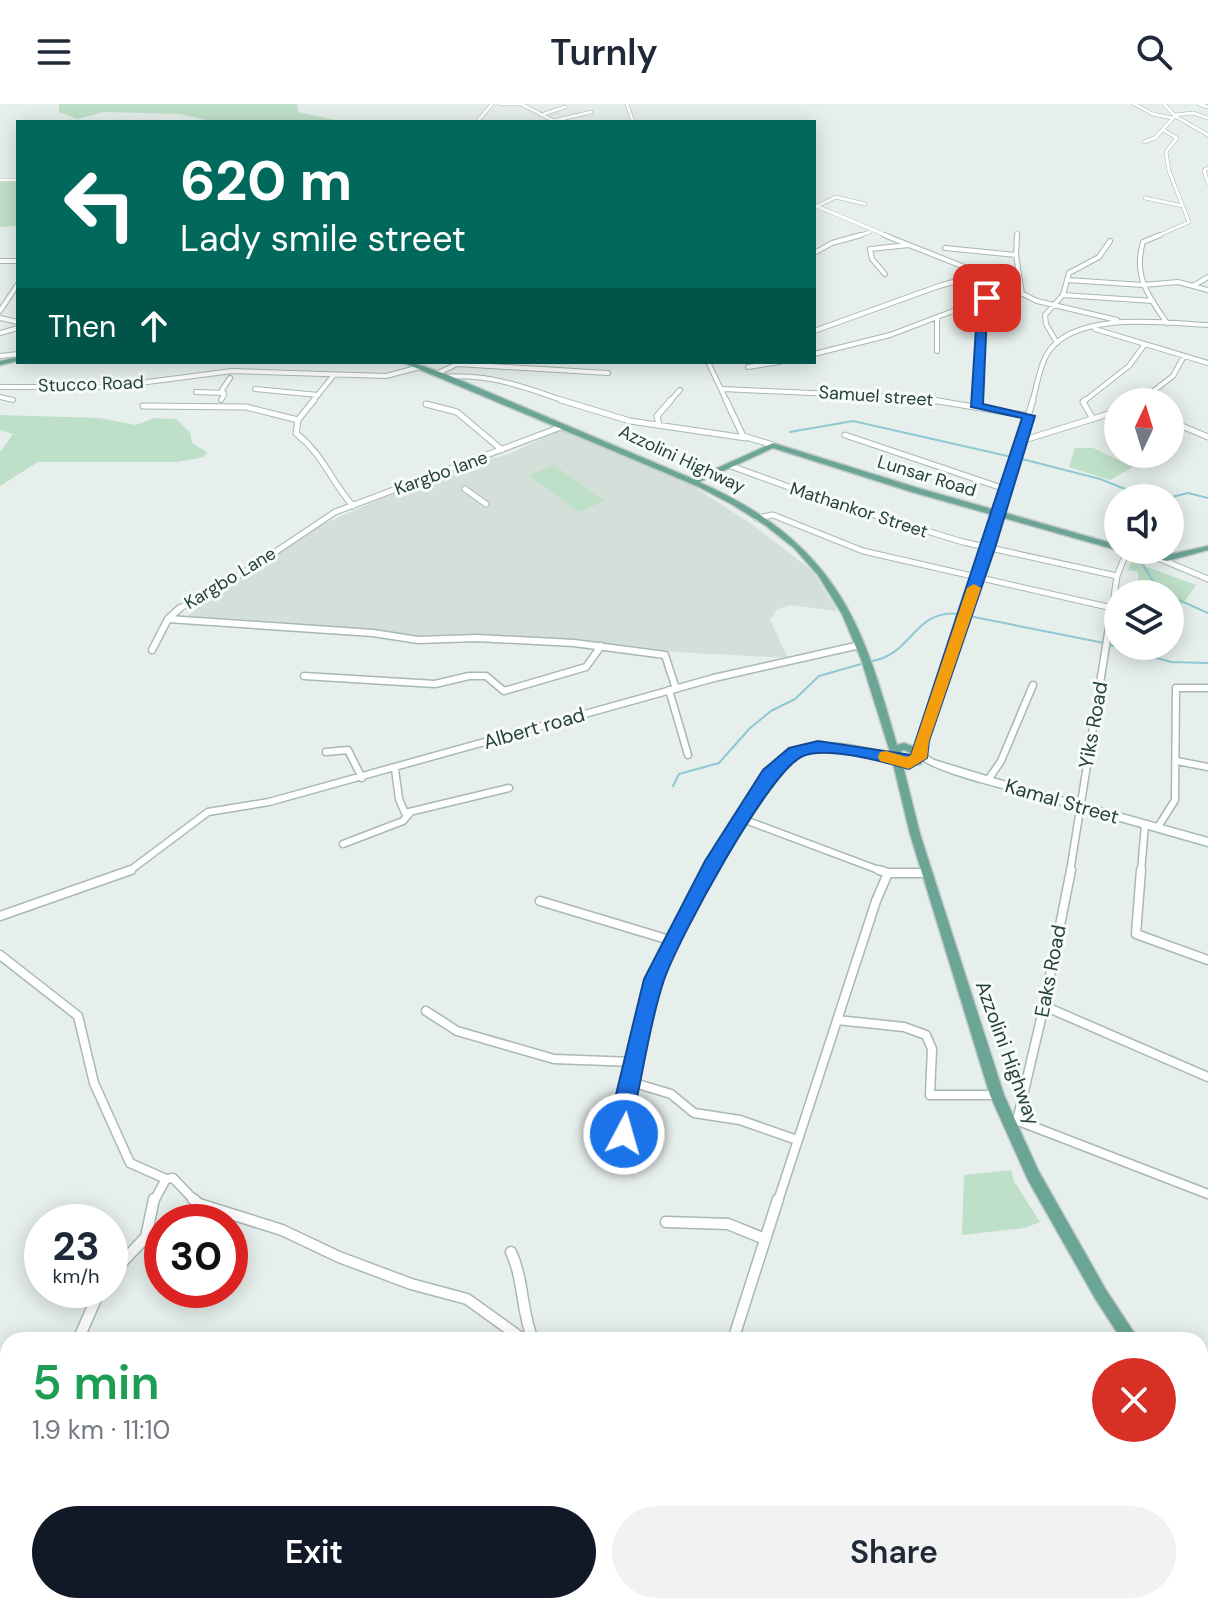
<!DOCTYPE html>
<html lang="en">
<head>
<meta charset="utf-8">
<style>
	:root { --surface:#fff; --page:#f2f2f3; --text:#1f2937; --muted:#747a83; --accent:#111827 }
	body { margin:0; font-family:"DM Sans",sans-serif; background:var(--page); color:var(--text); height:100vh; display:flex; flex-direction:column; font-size:30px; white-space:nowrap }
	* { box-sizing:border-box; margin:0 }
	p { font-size:26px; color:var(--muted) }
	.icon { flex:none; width:44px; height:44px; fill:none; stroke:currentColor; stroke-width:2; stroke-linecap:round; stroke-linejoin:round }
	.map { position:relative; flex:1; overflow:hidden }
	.side { position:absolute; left:0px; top:1228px; width:1208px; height:282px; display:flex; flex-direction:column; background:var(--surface); border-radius:24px 24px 0 0; box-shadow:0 4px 20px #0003 }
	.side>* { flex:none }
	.hud { position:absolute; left:16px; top:16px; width:800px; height:244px; border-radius:0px; box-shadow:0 4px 20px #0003; background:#00695c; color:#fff; overflow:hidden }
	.needle { width:52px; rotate:4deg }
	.fabs { position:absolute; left:1104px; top:284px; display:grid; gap:16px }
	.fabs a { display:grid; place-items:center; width:80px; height:80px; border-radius:50%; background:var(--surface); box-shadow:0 4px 20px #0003; font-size:40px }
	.speed { position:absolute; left:24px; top:1100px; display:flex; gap:16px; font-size:40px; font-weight:700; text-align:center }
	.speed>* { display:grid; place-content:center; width:104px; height:104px; border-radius:50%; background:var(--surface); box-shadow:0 4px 20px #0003; line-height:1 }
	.speed small { font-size:20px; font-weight:400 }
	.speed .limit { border:12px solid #d22; background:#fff; color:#111 }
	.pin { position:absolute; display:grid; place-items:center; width:68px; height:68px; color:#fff; margin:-34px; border-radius:16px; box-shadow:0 4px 12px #0006 }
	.me { position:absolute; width:88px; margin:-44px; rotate:6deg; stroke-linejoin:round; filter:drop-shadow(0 0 6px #0008) }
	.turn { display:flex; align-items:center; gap:28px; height:168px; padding:0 32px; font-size:36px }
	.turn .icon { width:104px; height:104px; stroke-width:2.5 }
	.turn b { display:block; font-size:56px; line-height:68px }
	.then { display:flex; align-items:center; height:76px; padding:0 32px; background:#0003; gap:16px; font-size:30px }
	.round { display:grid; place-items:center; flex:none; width:84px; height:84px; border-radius:42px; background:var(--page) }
	.headline { display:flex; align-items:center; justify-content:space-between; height:136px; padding:0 32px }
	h1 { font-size:48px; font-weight:600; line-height:60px; color:#1e9e55 }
	.cta { display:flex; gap:16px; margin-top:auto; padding:16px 32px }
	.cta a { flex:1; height:92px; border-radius:48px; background:var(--accent); color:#fff; font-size:32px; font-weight:600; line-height:92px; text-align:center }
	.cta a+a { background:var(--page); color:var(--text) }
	header { display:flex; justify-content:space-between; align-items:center; height:104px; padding:0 32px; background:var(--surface); font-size:36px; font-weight:600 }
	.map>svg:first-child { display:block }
</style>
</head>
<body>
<header><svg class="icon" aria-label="menu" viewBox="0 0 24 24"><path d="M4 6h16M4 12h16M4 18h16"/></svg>Turnly<svg class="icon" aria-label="search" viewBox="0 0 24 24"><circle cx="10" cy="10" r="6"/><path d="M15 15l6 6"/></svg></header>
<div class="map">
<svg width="1208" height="1509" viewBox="0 0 1208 1509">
	<rect width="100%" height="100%" fill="#e6efeb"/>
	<path fill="#d4dfda" d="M 566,323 L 693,382 L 753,421 L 814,468 L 837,507 L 791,501 L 777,505 L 770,516 L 788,554 L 656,547 L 554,536 L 433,536 L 306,521 L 186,513 L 297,432 L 382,394 L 460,363 L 509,350 Z"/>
	<path fill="#bfe0c8" d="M 59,0 L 297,0 L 298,8 L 345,18 L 214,18 L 180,10 L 104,8 L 77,15 L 59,8 Z
		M 0,78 L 18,78 L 18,122 L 0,123 Z
		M 0,311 L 99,314 L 136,321 L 154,314 L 176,315 L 190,328 L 192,339 L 207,348 L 204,353 L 177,358 L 38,358 L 0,382 L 0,348 L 13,330 L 0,326 Z
		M 1075,344 L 1093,344 L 1133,363 L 1110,376 L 1069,363 Z
		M 554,361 L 605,397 L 579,408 L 528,371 Z
		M 1133,454 L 1142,455 L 1142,461 L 1196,481 L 1182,501 L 1170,493 L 1170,490 L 1156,485 L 1146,488 L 1138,482 L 1138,468 L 1128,466 Z
		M 1011,1066 L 1014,1077 L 1040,1118 L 1024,1124 L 962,1131 L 964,1071 Z"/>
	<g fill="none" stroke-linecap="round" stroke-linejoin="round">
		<path stroke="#8ec9d4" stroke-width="2" d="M 790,328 L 853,317 L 1012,353
			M 1018,354 L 1100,375 L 1148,394
			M 1168,394 L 1188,389 L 1208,394
			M 1135,446 L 1152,476 L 1168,490
			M 1170,492 L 1208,509
			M 969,512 L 1104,539
			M 1110,541 L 1171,558 L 1208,559
			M 872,557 C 914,550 913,504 961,510
			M 673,682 L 679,670 L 719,659 L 750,624 L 771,607 L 795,595 L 819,572 L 861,560"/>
		<g stroke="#a8b8b2" stroke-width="4">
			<path id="street-far5" d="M 500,0 L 522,0
				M 521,0 L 556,18
				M 627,0 L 633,18
				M 1134,0 L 1153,10 L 1172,14
				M 1164,0 L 1175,12 L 1208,31
				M 1199,0 L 1208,3
				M 541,11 L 565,3
				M 1174,11 L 1193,9 L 1208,14
				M 553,17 L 591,8
				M 477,18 L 492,0
				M 1144,38 L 1155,34 L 1175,12
				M 1208,64 L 1204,66 L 1208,79
				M 0,76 L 18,76
				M 1145,94 L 1183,102
				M 814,101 L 890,133
				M 817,102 L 836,93 L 865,100
				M 854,133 L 870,128
				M 1017,133 L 1017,129
				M 1155,133 L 1189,118 L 1169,67 L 1166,48 L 1177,34 L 1165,27"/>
		</g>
		<g stroke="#a8b8b2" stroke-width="6">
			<path id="street-far4" d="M 884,131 L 987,172 L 1037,197 L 1117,216
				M 1017,131 L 1016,151 L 1022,190
				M 1160,131 L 1143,138 C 1133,172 1148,192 1167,219
				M 945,144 L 1016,151
				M 814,149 L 832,139 L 861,131
				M 0,157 L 18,157
				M 885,170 L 872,155 L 870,145 L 909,141
				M 1067,176 L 1143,181 L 1178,178 L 1208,186
				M 1193,182 L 1208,173
				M 1063,191 L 1153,197
				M 0,207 L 18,180
				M 0,214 L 18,218
				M 937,214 L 937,247
				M 1095,225 L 1208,259
				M 814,227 L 939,182 L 982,170
				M 0,229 L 18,224
				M 1057,239 L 1046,220 L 1045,211 L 1063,191 L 1069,169 L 1099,153 L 1110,137
				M 814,250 L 890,231 L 1011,185
				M 0,252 L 18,250
				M 708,258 L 727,298
				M 748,263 L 780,258
				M 436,270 L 457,260 L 608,269
				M 443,273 C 487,269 526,283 567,298
				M 0,283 L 109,283 L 232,267 L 386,272 L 420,263
				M 255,285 L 318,291
				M 723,285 L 919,294 L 944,298
				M 196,288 L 224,289
				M 0,293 L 13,296
				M 221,296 L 224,291 L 222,286 L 230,274
				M 312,298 L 333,272
				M 669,298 L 680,286
				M 978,298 L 985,196
				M 1032,298 C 1037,283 1039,263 1047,250 C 1073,206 1166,219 1208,221
				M 1083,298 L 1129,262 L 1145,240
				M 1139,298 L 1173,272 L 1184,252"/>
		</g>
		<g stroke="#a8b8b2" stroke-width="7">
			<path id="street-far3" d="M 314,296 L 298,316 L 296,329 C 326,354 329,375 353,402
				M 561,296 L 630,317 L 746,334
				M 726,296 L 743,332 L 773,341
				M 932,296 L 1029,312
				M 1085,296 L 1083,298 L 1093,315
				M 1139,298 L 1142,296
				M 426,300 L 457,308 L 502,346
				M 143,302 L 246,303 L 298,316
				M 977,303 L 978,296
				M 1170,317 L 1208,333
				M 659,321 L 657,312 L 671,296
				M 845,331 L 1005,385
				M 1021,337 L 1118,307
				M 731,362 L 822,395 L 963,438 L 1117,472
				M 465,385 L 486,400
				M 757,414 L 773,411 L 863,447 L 1112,504
				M 1158,454 L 1208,475
				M 177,506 L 253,463 L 335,408 L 561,323
				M 967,506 L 1033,296
				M 1112,506 L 1117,472 L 1127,447"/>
		</g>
		<g stroke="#a8b8b2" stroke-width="9">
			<path id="street-far2" d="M 168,515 L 373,529 L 418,536 L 477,534 L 574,539 L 665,551 L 676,585
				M 152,546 L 168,515 L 180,504
				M 304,572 L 435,580 L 469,572 L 486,572 L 504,587 L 586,563 L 601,542
				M 669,586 L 688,651
				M 326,648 L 348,646 L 362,674
				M 918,648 L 967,504
				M 1177,657 L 1208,663
				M 395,665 L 399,695 L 405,709 L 509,684
				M 988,676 L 1001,657 L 1033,581
				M 740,714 L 884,768
				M 1158,723 L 1175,696 L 1176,584 L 1208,584
				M 343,740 L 403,717 L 409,710
				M 128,768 L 208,708 L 269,698 L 714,574 L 860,541
				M 709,768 C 726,735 771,652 808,644 C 836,638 868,649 895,653
				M 1070,768 L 1112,504
				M 1141,768 L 1145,720"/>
		</g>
		<g stroke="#a8b8b2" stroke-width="11">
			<path id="street-far1" d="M 879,766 L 888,769 L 927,769
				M 1141,766 L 1136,830 L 1208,856
				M 540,797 L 673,837
				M 0,812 L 131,766
				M 0,851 L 78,912 L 94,979 L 130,1059 L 166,1075 L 173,1074 L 195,1097
				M 1044,902 L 1208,973
				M 426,907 L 457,927 L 554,955 L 634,958
				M 837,916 L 904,923 L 926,931 L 932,945 L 930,991 L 997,991
				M 631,978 L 671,990 L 694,1009 L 740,1016 L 797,1036
				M 1016,1016 L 1208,1090
				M 1017,1017 L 1044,902 L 1071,766
				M 633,1060 L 624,1030 L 623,1007 L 654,875 L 710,766
				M 154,1097 L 166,1075
				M 778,1097 L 876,797 L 888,769"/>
		</g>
		<g stroke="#a8b8b2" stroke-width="13">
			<path id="street" d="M 193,1095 L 199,1100 L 282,1126 L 339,1153 L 411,1180 L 467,1195 L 524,1236
				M 666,1118 L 728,1120 L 765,1135
				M 511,1148 C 524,1176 521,1207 533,1236
				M 110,1171 L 146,1133 L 154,1095
				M 78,1236 L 100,1186
				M 733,1236 L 778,1095
				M 0,1429 L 8,1413
				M 793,1502 L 795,1509
				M 698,1509 L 703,1502"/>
		</g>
		<g stroke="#a4bbb3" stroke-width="3">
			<path id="secondary" d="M 919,647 L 934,656 L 996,675 L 1208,734 L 1208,742 C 1145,724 1081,706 1018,688 C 992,681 931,667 914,650 Z"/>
		</g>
		<g stroke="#c2cac8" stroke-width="3">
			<path id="primary" d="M 18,253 L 18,257 L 0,261 L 0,257 Z
				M 402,258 L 411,258 L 448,271 L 693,375 L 773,339 L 918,384 L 1118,441 L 1118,446 L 1137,446 L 1167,451 L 1208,442 L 1208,446 L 1167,457 L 1124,448 L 912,388 L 773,344 L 699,378 C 772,410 828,455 860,530 C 876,566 886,604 897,641 L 904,639 L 922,646 L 923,648 L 921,660 L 903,662 L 920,730 L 1004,991 L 1038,1066 L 1106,1186 L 1139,1236 L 1122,1236 L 1096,1196 L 1028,1076 L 990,991 L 910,730 L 891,651 L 861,555 L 842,510 L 818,471 L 794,444 L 765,421 L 733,401 L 699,383 ZM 904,646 L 913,650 L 912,654 L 906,655 L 901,652 L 901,647 Z
				M 1200,1327 C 1208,1332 1208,1344 1208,1355 C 1196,1350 1200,1338 1200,1327 Z"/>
		</g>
		<use href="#street-far5" stroke="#fff" stroke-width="3"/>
		<use href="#street-far4" stroke="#fff" stroke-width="4"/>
		<use href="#street-far3" stroke="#fff" stroke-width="5"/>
		<use href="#street-far2" stroke="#fff" stroke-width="6"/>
		<use href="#street-far1" stroke="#fff" stroke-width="8"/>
		<use href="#street" stroke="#fff" stroke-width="10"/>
		<use href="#secondary" fill="#fff" fill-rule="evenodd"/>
		<use href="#primary" fill="#6aa596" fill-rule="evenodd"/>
	</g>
	<path fill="#1a73e8" stroke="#114b97" stroke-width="2" d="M 983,192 L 992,194 L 987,208 L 983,300 L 1035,312 L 995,444 L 929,637 L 927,654 L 909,665 C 885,658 824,641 801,653 C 767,671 678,835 664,876 C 650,917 644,964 634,1007 L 635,1030 L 632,1037 L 624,1040 L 616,1037 L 612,1007 L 644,875 L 705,757 L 763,666 L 789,644 L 818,637 L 911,651 L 1022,314 L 971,303 L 977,208 Z"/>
	<path fill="#f59e0b" d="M 974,480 L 981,484 L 929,637 L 927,654 L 909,665 L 880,657 L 878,653 L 880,648 L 886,647 L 907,653 L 911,651 L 967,484 Z"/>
	<g text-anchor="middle" stroke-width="6" stroke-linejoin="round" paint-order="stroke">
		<g font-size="18" fill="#24423a" stroke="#f7fbf9">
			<text transform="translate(91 280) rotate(-2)" y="6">Stucco Road</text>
			<text transform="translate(876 292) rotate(4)" y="6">Samuel street</text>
			<text transform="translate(682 355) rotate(25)" y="6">Azzolini Highway</text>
			<text transform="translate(441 369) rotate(-20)" y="6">Kargbo lane</text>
			<text transform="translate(927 372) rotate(17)" y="6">Lunsar Road</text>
			<text transform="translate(859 406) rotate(18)" y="6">Mathankor Street</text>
			<text transform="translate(230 474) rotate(-31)" y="6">Kargbo Lane</text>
		</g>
		<g font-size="20" fill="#24423a" stroke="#f7fbf9">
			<text transform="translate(1093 621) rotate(-80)" y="7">Yiks Road</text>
			<text transform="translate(534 624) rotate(-16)" y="7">Albert road</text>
			<text transform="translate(1062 697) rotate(16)" y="7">Kamal Street</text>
			<text transform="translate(1050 867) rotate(-79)" y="7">Eaks Road</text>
			<text transform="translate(1008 949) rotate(70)" y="7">Azzolini Highway</text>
		</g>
	</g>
</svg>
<div class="fabs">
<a><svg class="needle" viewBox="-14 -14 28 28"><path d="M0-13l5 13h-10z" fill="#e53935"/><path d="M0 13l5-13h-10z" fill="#747a83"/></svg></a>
<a><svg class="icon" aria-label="sound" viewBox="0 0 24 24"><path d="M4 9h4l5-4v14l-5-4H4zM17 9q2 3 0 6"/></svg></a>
<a><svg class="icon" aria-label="layers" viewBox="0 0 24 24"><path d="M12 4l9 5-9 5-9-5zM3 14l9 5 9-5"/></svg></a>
</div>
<div class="speed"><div>23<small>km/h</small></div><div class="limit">30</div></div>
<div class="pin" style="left:987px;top:194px;background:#d93025"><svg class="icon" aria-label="arrive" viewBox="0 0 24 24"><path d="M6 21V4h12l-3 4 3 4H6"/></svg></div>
<svg class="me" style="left:624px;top:1030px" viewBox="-20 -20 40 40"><circle r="17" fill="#1a73e8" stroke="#fff" stroke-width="3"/><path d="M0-11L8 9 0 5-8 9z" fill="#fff"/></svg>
<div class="hud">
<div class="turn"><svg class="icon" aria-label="left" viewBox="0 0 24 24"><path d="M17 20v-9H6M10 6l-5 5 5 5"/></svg><div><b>620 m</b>Lady smile street</div></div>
<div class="then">Then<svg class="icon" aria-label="ahead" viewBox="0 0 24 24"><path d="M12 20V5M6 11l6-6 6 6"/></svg></div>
</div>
<section class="side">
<div class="headline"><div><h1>5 min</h1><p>1.9 km · 11:10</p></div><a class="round" style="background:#d93025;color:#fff"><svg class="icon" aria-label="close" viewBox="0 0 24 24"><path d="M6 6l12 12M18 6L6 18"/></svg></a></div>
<div class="cta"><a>Exit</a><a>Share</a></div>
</section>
</div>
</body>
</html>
